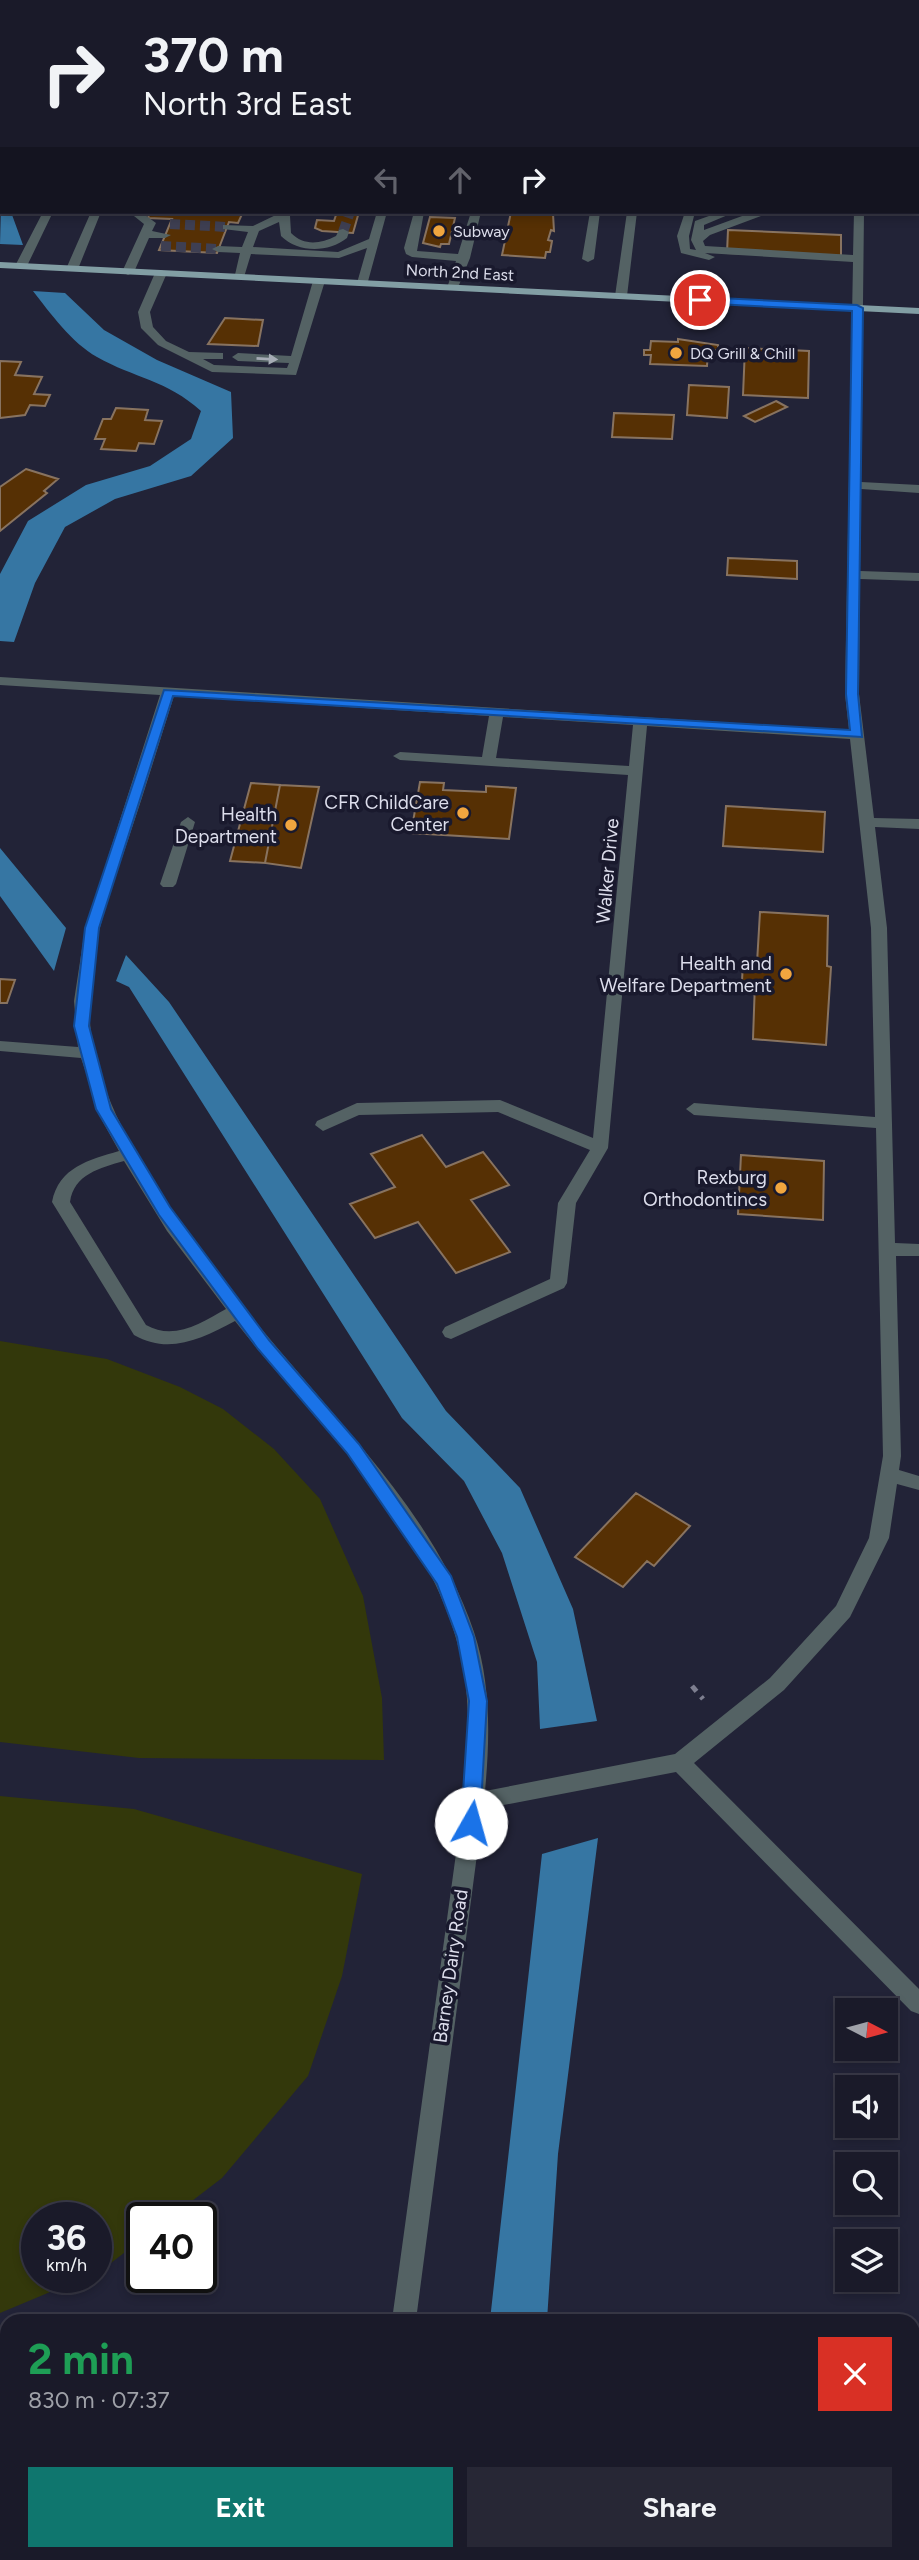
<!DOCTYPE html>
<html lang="en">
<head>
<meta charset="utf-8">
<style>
	:root { --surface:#1a1a29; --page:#272735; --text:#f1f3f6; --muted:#9fa1a8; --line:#383846; --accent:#0f766e }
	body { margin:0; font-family:Figtree,sans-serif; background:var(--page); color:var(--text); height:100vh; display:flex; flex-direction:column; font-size:26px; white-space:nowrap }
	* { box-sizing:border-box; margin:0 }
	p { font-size:23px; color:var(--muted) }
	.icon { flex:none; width:38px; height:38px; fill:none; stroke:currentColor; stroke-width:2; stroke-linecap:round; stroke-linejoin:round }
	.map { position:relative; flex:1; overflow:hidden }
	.side { position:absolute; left:0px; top:2314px; width:920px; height:247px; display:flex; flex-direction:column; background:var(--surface); border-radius:21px 21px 0 0; box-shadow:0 4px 10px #0003,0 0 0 2px var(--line) }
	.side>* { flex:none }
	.guide { position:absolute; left:0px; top:0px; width:920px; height:214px; box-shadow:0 4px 10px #0003,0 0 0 2px var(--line); background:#1a1a29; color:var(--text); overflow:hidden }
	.needle { width:46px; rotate:96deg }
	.fabs { position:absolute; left:835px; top:1998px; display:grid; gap:14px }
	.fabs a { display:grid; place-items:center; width:63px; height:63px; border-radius:0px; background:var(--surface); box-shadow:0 4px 10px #0003,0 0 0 2px var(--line); font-size:35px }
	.speed { position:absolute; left:21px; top:2202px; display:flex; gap:14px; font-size:35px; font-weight:700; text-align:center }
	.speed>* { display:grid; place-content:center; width:91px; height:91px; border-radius:50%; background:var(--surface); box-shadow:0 4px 10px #0003,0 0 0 2px var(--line); line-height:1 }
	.speed small { font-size:18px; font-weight:400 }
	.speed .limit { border:4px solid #111; border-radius:10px; background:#fff; color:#111 }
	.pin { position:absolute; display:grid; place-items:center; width:60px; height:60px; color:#fff; margin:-30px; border:4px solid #fff; border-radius:50%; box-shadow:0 2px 7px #0007 }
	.me { position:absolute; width:77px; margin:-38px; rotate:7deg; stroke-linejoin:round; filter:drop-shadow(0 0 5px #0008) }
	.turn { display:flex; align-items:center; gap:24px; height:147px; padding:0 28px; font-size:32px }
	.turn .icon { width:91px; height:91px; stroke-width:2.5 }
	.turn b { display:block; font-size:49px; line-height:60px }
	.lanes { display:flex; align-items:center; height:66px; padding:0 28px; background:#0003; justify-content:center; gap:35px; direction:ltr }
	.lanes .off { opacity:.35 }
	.round { display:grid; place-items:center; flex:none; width:74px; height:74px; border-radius:0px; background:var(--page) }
	.headline { display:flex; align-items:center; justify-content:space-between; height:119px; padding:0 28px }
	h1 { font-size:42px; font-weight:700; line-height:52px; color:#1e9e55 }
	.primary-button { display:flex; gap:14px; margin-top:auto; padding:14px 28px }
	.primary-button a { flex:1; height:80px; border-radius:0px; background:var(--accent); color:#fff; font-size:28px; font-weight:700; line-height:80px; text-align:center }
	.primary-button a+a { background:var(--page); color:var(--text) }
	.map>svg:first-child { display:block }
</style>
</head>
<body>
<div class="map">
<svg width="919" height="2560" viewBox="0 0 919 2560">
	<rect width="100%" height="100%" fill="#222337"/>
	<path fill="#33380b" d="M 0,1341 L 107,1359 L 180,1387 L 223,1409 L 274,1449 L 320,1499 L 363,1596 L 382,1698 L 384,1760 L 139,1758 L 0,1742 Z
		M 0,1796 L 134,1809 L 362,1874 L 342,1976 L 308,2076 L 222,2178 L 171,2217 L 142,2217 L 142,2239 L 102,2270 L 96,2272 L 96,2217 L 37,2217 L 37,2277 L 86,2277 L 0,2313 Z
		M 0,2429 L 7,2429 L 7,2553 L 295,2553 L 295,2560 L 0,2560 Z"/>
	<path fill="#3676a3" d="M 2,168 L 2,212 L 11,212 L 23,245 L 0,244 Z
		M 33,291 L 65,293 L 104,330 L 157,360 L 231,392 L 233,438 L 191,476 L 115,499 L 65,527 L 35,583 L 14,642 L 0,641 L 0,574 L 28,521 L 86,485 L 150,466 L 191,439 L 201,411 C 167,380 134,378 97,357 C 72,343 50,313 33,291 Z
		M 0,848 L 66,928 L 54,971 L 0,896 Z
		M 126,955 L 169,1002 L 446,1411 L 520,1488 L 573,1609 L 597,1721 L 540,1729 L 537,1662 L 502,1553 L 464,1481 L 402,1418 L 129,987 L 116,981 Z
		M 598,1838 L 558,2154 L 547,2320 L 490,2320 L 542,1854 Z"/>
	<path fill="#563004" stroke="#887360" stroke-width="2" d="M 150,212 L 243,212 L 238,223 L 229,222 L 217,253 L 159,250 L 172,219 L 148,218 Z
		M 337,212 L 359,212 L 353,233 L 322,231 L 315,228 L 317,220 L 334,221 Z
		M 511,212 L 553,214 L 554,231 L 551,230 L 548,240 L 552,241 L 550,252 L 546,252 L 545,258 L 502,255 Z
		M 430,217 L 455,218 L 449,244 L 441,244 L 440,247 L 423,243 Z
		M 728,230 L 841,235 L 841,256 L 727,253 Z
		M 225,318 L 263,320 L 258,346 L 208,344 Z
		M 678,339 L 718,345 L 718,350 L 708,350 L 707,366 L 650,364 L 651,355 L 644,355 L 644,350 L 650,350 L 651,341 L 678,342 Z
		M 745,348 L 809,351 L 808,398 L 743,395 Z
		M 0,361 L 21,362 L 15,375 L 42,377 L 34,394 L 50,395 L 45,406 L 30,405 L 25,415 L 0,418 Z
		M 689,385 L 729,387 L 727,418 L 687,415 Z
		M 776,401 L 787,407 L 755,422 L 744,416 Z
		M 116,408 L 148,410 L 145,420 L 162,421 L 154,444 L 139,443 L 136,451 L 101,449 L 105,439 L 95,439 L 103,419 L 111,419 Z
		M 614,413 L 674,415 L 672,439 L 612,437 Z
		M 26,469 L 58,479 L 44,491 L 47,493 L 0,531 L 0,487 Z
		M 728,558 L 797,561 L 797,579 L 727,575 Z
		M 420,782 L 444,783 L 443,790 L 486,792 L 486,786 L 516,788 L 509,839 L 411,833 Z
		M 251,783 L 280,785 L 265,863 L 230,861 Z
		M 280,785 L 319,787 L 301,868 L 265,863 Z
		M 726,806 L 825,812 L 823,852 L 723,846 Z
		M 760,912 L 828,916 L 827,966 L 831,967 L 826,1045 L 753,1039 L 755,982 L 742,981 L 743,962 L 757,963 Z
		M 0,979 L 15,980 L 7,1003 L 0,1003 Z
		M 422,1135 L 446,1167 L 483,1152 L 509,1185 L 471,1200 L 510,1252 L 456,1273 L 418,1222 L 375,1238 L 350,1204 L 395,1187 L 371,1154 Z
		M 741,1155 L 824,1161 L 823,1220 L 738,1214 Z
		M 636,1493 L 690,1526 L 654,1566 L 647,1561 L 623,1587 L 575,1557 Z"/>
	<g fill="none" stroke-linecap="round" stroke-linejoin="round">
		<path stroke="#3e3f52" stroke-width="10" stroke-dasharray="10 5" stroke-linecap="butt" d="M 170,224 L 227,227
			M 343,232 L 350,212
			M 161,246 L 218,249"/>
		<path stroke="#7d7e8f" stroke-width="2.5" stroke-dasharray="3.5 3.5" stroke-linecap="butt" d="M 211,1 L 215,2"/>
		<path stroke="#7d7e8f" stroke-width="5" stroke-dasharray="7 7" stroke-linecap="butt" d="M 692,1686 L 703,1699"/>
		<path fill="#546264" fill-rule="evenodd" d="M 477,0 L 524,0 L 526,2 L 478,2 Z
			M 707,0 L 717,0 L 705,2 Z
			M 43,212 L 53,212 L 27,266 L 17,268 L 15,266 Z
			M 91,212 L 101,212 L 78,269 L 68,271 L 66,269 Z
			M 129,212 L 141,212 L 156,223 L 152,231 L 171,235 L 165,238 L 149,238 L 134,272 L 128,275 L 122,272 L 144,224 Z
			M 282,212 L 292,212 L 290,216 L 291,233 C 304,246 320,244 336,236 L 339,230 L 343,229 L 349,232 L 347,238 C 328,253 298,253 281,236 L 279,222 L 259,231 L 253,247 L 338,252 L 369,239 L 377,212 L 387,212 L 367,285 L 357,283 L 367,248 L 339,258 L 251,254 L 244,277 L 234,279 L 240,253 L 218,252 L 212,249 L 218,246 L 242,247 L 248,232 L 223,229 L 223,225 L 253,226 Z
			M 414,212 L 424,212 L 417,251 L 458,254 L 471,212 L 481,212 L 470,258 L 457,290 L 447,288 L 456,261 L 412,257 L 406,254 L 404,248 Z
			M 590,212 L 600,212 L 594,259 L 588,262 L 582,259 Z
			M 627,212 L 637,212 L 627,296 L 621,299 L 615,296 Z
			M 685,212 L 695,212 L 689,236 L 690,249 L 696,250 L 691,240 L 695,221 L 720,212 L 735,212 L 704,225 L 704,230 L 753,212 L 761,212 L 761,216 L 710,235 L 703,241 L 705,246 L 853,255 L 854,212 L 864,212 L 861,482 L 919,485 L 919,493 L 861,489 L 860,571 L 919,573 L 919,581 L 860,579 L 859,694 L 874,818 L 919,819 L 919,829 L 875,827 L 887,928 L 895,1243 L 919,1244 L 919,1256 L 896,1256 L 901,1456 L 899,1470 L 919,1476 L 919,1490 L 897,1484 L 889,1538 L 850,1617 L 784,1690 L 694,1763 L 919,1989 L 919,2014 L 911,2011 L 676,1772 L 483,1809 L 416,2320 L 392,2320 L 465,1788 C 468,1749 470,1710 464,1672 C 439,1530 319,1429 235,1321 C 201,1339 169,1355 134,1335 L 52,1202 C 59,1167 89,1160 119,1151 L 103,1122 L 81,1058 L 0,1051 L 0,1041 L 78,1047 L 74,1001 L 85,929 L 160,695 L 0,685 L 0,677 L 849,730 L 845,694 L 853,262 L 705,253 L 715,257 L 709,260 L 681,253 L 677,236 ZM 174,696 L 489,716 L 482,757 L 400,752 L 393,756 L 400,760 L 628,775 L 593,1138 L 500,1100 L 357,1103 L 317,1121 L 315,1125 L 323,1131 L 359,1115 L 498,1112 L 590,1150 L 558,1203 L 550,1279 L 445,1327 L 442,1332 L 445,1337 L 451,1339 L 564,1288 L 567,1283 L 576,1203 L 608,1148 L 647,726 L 850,739 L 871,928 L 875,1117 L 694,1103 L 686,1109 L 694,1115 L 876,1128 L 883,1456 L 869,1538 L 836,1606 L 770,1678 L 675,1754 L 485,1791 C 490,1738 491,1683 474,1632 C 441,1533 369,1456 303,1378 C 253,1320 205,1262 164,1198 C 130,1146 95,1086 90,1023 C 84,959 109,897 129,837 C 145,790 159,743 174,696 ZM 503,717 L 633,725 L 629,766 L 496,758 ZM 124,1161 L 167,1231 L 226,1309 C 201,1323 174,1341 146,1325 L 70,1202 C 74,1174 100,1168 124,1161 Z
			M 161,270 L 167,273 L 150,312 L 153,327 L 166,341 L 189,352 L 223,353 L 223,359 L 203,359 L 214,365 L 287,368 L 289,363 L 238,361 L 232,357 L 238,353 L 291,356 L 313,281 L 323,279 L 325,281 L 296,375 L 212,372 L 158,345 L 141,328 L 138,312 L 155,273 Z
			M 188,817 L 195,822 L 176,884 L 173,887 L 163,887 L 160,884 L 181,822 Z
			M 364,2553 L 390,2553 L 389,2560 L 363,2560 Z"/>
		<path fill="#829ea4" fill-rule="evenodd" d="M 0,262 L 919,308 L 919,314 L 0,268 Z"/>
	</g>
	<defs><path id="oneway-solid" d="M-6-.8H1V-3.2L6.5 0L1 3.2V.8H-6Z" transform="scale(1.75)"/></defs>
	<use fill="#a6acb5" href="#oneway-solid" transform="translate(267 359) rotate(3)"/>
	<path fill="#1a73e8" stroke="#114b97" stroke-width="2" d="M 700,297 L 857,305 L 863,308 L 858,694 L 862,737 L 173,696 L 99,928 L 89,1026 L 111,1109 L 170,1207 L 269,1340 L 359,1444 L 451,1576 L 474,1637 L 487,1701 L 480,1823 L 477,1829 L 464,1829 L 461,1823 L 469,1701 L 457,1637 L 437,1584 L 347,1453 L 258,1349 L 159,1215 L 96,1109 L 74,1026 L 85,928 L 164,690 L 850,730 L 846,694 L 852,311 L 696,303 L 695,300 Z"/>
	<g fill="#f1a63f" stroke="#19192d" stroke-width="2.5">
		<circle cx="439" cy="231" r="7"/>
		<circle cx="676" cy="353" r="7"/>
		<circle cx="463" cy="813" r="7"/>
		<circle cx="291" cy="825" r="7"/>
		<circle cx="786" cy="974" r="7"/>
		<circle cx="781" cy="1188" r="7"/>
	</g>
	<g text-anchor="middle" stroke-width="7" stroke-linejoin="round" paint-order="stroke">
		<g font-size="16" fill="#dcddeb" stroke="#19192d" text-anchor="start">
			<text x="453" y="237">Subway</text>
			<text x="690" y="359">DQ Grill &amp; Chill</text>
		</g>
		<g font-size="16" fill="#dcddeb" stroke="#19192d">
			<text transform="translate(460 272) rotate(3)" y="6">North 2nd East</text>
		</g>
		<g font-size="19" fill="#dcddeb" stroke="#19192d" text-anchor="end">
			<text x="449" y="809">CFR ChildCare<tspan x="449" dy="22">Center</tspan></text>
			<text x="277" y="821">Health<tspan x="277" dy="22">Department</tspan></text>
			<text x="772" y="970">Health and<tspan x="772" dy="22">Welfare Department</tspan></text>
			<text x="767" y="1184">Rexburg<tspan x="767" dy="22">Orthodontincs</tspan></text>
		</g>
		<g font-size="19" fill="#dcddeb" stroke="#19192d">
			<text transform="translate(607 871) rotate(-85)" y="7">Walker Drive</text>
			<text transform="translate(450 1966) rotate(-82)" y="7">Barney Dairy Road</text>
		</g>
	</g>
</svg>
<div class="fabs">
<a><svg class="needle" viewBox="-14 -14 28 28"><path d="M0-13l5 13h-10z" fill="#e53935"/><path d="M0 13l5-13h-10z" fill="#9fa1a8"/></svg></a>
<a><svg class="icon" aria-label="sound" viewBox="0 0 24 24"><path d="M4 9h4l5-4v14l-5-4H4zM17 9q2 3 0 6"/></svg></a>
<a><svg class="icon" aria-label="search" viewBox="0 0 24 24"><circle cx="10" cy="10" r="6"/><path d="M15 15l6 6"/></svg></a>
<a><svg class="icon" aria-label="layers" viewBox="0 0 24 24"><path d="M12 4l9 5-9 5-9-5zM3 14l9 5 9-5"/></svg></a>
</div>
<div class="speed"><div>36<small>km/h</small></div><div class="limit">40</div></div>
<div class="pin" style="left:700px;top:300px;background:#d93025"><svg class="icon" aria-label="arrive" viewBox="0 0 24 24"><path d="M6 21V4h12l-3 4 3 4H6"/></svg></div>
<svg class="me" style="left:471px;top:1823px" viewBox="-20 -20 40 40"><circle r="19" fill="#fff"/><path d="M0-13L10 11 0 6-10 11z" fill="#1a73e8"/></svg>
<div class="guide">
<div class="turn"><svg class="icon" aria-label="right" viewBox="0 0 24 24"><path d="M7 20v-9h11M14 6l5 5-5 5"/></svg><div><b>370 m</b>North 3rd East</div></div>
<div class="lanes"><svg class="icon off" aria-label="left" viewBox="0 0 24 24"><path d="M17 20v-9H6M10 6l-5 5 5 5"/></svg><svg class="icon off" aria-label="ahead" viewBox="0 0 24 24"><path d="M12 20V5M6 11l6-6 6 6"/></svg><svg class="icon" aria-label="right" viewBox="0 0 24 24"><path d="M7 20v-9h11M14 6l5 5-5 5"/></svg></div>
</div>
<section class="side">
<div class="headline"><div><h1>2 min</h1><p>830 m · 07:37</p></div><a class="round" style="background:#d93025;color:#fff"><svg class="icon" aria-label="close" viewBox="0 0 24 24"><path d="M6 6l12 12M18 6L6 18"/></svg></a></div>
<div class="primary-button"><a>Exit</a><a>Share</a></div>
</section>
</div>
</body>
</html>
